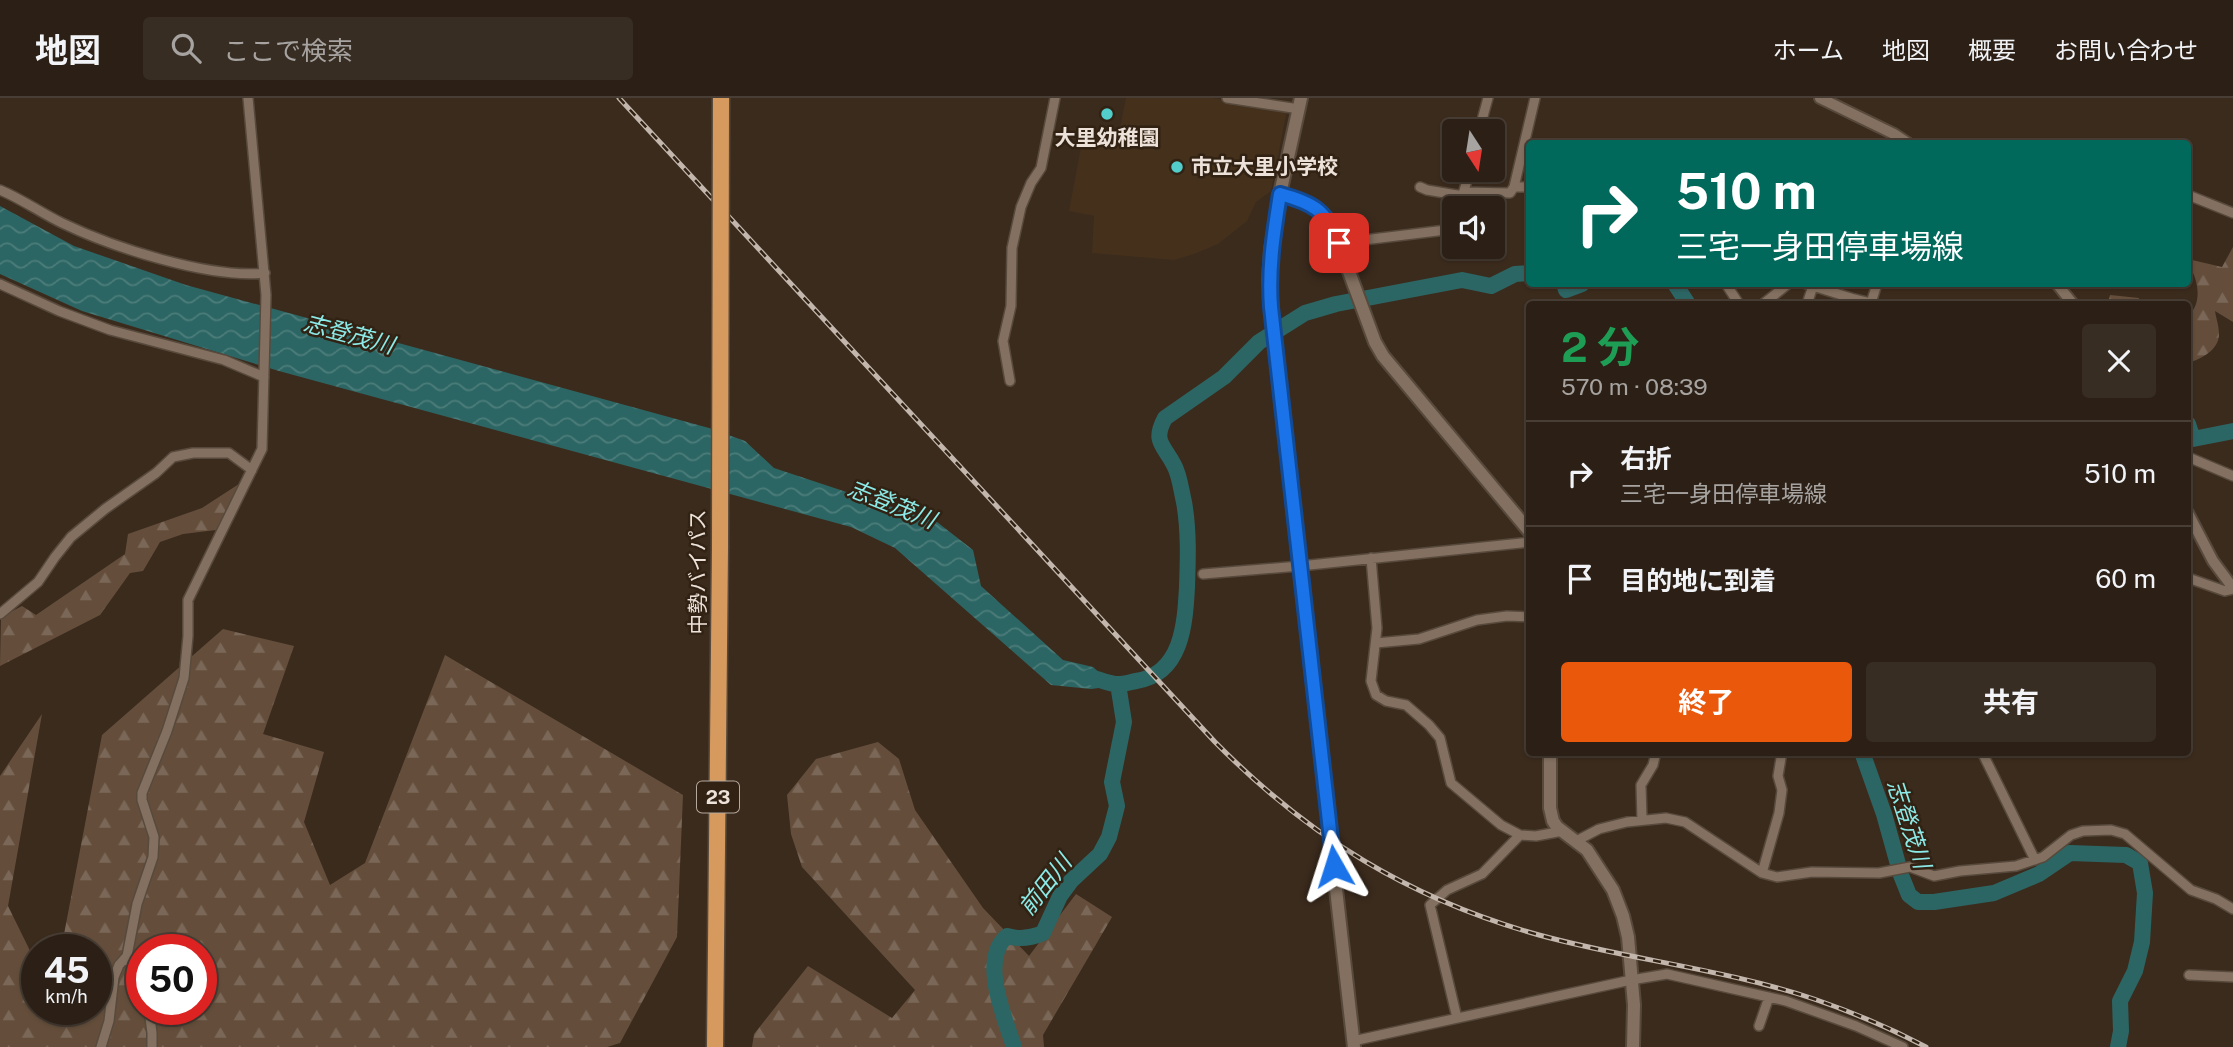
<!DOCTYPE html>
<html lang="ja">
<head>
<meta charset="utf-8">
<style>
	:root { --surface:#2c2016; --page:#382d23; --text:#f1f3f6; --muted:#a6a3a1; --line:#483e35; --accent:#ea580c }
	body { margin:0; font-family:"Public Sans","Noto Sans JP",sans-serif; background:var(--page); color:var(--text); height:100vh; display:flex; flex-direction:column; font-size:26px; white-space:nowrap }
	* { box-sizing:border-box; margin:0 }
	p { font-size:23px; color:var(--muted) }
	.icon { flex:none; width:38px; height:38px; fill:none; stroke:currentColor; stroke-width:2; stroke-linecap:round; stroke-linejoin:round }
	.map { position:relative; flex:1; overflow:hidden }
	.side { position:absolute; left:1526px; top:203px; width:665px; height:455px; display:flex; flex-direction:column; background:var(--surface); border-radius:7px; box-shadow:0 2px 5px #0004,0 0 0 2px var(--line) }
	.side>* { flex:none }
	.hud { position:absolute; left:1526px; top:42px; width:665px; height:147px; border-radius:7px; box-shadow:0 2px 5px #0004,0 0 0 2px var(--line); background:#00695c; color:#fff; overflow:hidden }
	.needle { width:46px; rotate:168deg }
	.buttons { position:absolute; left:1442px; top:21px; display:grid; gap:14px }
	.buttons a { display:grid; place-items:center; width:63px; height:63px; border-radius:7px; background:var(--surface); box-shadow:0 2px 5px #0004,0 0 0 2px var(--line); font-size:35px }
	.speed { position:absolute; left:21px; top:836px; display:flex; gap:14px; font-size:35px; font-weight:700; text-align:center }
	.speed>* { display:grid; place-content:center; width:91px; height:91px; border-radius:50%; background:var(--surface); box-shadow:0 2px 5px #0004,0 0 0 2px var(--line); line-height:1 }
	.speed small { font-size:18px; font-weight:400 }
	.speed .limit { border:10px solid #d22; background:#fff; color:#111 }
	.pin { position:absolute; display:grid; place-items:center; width:60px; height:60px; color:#fff; margin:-30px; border-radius:14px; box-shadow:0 4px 10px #0006 }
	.me { position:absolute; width:77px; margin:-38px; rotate:354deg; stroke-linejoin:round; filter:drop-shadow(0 0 5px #0008) }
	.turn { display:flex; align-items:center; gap:24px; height:147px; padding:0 35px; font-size:32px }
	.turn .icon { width:91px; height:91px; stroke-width:2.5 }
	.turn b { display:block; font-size:49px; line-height:60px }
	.round { display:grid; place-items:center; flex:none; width:74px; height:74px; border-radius:7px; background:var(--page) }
	.head { display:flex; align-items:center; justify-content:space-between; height:119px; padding:0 35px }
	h1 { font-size:42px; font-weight:700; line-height:52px; color:#1e9e55 }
	.cta { display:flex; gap:14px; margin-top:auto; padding:14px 35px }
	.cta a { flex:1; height:80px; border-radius:7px; background:var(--accent); color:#fff; font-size:28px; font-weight:700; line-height:80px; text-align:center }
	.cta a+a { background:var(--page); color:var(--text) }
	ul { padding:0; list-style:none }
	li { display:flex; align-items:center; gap:21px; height:105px; padding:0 35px; border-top:2px solid var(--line) }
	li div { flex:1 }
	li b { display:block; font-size:26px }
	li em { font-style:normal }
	header { display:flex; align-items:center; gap:42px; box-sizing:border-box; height:98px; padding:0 35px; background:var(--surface); border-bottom:2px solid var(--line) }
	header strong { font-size:33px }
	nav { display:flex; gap:38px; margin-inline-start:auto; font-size:24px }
	.search { width:490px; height:63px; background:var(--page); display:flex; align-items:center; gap:18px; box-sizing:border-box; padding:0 24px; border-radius:7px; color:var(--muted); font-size:26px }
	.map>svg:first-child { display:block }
</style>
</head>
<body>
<header>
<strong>地図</strong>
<div class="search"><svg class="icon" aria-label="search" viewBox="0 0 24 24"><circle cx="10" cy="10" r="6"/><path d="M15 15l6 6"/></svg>ここで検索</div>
<nav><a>ホーム</a><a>地図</a><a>概要</a><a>お問い合わせ</a></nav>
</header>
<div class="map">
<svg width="2233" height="949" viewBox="0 0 2233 949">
	<defs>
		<pattern id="forest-firs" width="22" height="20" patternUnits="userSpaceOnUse" patternTransform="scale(1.75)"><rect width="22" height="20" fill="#644e3b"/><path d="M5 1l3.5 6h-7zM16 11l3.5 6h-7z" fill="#7a6757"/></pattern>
		<pattern id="water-waves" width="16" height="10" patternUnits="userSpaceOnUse" patternTransform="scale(1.75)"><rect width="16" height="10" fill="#2c6664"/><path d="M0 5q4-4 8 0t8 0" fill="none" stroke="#4b7c7a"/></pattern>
	</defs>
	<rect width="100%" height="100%" fill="#3b2b1d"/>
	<path fill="#45301c" d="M 1126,0 L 1212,0 L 1287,12 L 1271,93 L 1256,104 L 1247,123 L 1218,146 L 1194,156 L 1174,162 L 1092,155 L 1094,118 L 1069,113 L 1084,33 L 1118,40 Z"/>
	<path fill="url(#forest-firs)" fill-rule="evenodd" d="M 2233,149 L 2233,224 L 2215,213 C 2216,220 2219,228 2219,236 C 2219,252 2201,261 2188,265 L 2188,218 C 2202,206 2199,184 2190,169 L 2192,162 L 2222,169 Z
		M 2110,197 L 2139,200 L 2138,206 L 2108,206 Z
		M 242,384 L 216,432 L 183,436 L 160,444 L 143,473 L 130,475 L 100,517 L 0,568 L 1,519 L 22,508 L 36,517 L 125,456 L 128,436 L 202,410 Z
		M 223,531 L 294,548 L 263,636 L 324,654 L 304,724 L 330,787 L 365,765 L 445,557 L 683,697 L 677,839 L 620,945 L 607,949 L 0,949 L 0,678 L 42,616 L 8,808 L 37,867 L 37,912 L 96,912 L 96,852 L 61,852 L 102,637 ZM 142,852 L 201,852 L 201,912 L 142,912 Z
		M 878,644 L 899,661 L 915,712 L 983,810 L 1029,858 L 1076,796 L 1112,819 L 1043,937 L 1044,949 L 752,949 L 754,936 L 808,868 L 892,920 L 915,892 L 802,769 L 791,736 L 787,697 L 816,661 Z"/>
	<path fill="url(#water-waves)" d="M 0,108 L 74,148 L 186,187 L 709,330 L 745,343 L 774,370 L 937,424 L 973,452 L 981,488 L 1063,562 L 1093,569 L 1114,588 L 1091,591 L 1051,587 L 895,450 L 851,429 L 279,273 L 82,213 L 0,176 Z"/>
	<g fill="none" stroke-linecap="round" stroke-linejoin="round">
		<path stroke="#2c6664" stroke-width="16" d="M 1564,186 L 1566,192 L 1582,186
			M 1675,186 L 1688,206
			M 2188,326 L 2193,341 L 2233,333
			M 1090,579 C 1098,581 1107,585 1115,586 C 1122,587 1130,584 1136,583 C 1182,576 1185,526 1187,489 C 1188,461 1189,432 1184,404 C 1181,392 1180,378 1174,367 C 1164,347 1152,344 1165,320 L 1224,279 L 1259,244 L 1305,215 L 1336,206 L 1462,182 L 1491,188 L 1515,176 L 1530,175
			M 1862,654 L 1884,716 L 1901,777 L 1909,797 L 1918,804 L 1934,804 L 1994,795 L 2039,776 L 2070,755 L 2126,757 L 2140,765 L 2145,795 L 2142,844 L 2135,873 L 2120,903 L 2121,933 L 2118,949
			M 1014,949 C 1005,920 979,862 1007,838 C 1020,842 1031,840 1043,835 L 1060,798 L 1071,783 L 1100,756 L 1109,739 L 1117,708 L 1112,684 L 1124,624 L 1118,586"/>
		<g stroke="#574a3d" stroke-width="12">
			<path id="minor" d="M 1227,0 L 1299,11
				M 1479,33 L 1488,0
				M 1420,89 L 1427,92 L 1463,98
				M 1514,89 L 1535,0
				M 0,92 C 22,101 41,115 62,125 C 112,149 209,181 265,175
				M 1464,94 L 1510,95 L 1514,89 L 1530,89
				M 2188,97 L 2233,115
				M 1459,110 L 1470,72
				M 1339,145 L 1454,131 L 1454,129
				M 0,186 L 59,213 L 110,232 L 224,262 L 264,279
				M 1726,186 L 1739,206
				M 1806,186 L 1813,188 L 1807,206
				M 1813,188 L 1851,200
				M 1763,206 L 1788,186
				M 1848,206 L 1851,200 L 1871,205 L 1877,186
				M 1010,283 L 1003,243 L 1011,208 L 1012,150 L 1021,109 L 1031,85 L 1041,70 L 1055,0
				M 2188,359 L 2233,378
				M 1371,460 L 1377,530 L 1371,583 L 1376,597 L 1386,603 L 1406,607 L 1429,627 L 1440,640 L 1451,685 L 1501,727 L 1520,737 L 1536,738 L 1563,733
				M 1203,476 L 1300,468 L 1530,444
				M 2188,480 L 2225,493 L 2233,491
				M 0,516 L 38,484 L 55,459 L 71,439 L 105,411 L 156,375 L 173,359 L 193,355 L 229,355 L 252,372
				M 1376,545 L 1419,541 L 1477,522 L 1507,518 L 1530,519
				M 1982,654 L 2035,762
				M 1642,722 L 1641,687 L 1653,667 L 1656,654
				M 1576,743 L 1599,731 L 1627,724 L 1666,720 L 1685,724 L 1762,775 L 1777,779 L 1812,774 L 1879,775 L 1910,769 L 1934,778 L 1960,773 L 2016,768 L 2043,759 L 2071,737 L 2083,733 L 2111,732 L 2125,736 L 2191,792 L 2216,801 L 2233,811
				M 1762,775 L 1779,715 L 1782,692 L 1778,678 L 1782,654
				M 127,858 L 142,892
				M 2189,877 L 2233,879
				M 149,912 L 152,935 L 152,949
				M 1457,920 L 1430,807 L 1447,792 L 1482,776 L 1520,737
				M 1759,928 L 1769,899
				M 1353,943 L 1631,882 L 1667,876 L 1786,903 L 1856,928 L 1903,949
				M 101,949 L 109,923 L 114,879 L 119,867 L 127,858 L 137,806 L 153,759 L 154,739 L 142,702 L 142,695 L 167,633 L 184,580 L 188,538 L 188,502 L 262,351 L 266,197 L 248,0"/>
		</g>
		<g stroke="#574a3d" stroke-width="14">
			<path id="tertiary" d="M 1820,0 L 1894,36 L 1909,46
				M 2057,186 L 2073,206
				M 2188,415 L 2213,463 L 2233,490"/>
		</g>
		<g stroke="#574a3d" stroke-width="16">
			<path id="secondary" d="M 1301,0 L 1280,96 L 1271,152 L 1269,181 L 1276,257 L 1326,699
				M 1280,96 C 1300,101 1317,108 1331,125 L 1375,244 L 1383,258 L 1530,434
				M 1550,654 L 1550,710 L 1553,723 L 1557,729 L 1587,752 L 1613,792 L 1623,818 L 1628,839 L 1634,907 L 1633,949
				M 1336,791 L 1354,949"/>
		</g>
		<g stroke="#574a3d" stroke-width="19">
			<path id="trunk" d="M 715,949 L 720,450"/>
		</g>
		<use href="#minor" stroke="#837060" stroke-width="9"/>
		<use href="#tertiary" stroke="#837060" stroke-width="10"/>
		<use href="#secondary" stroke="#837060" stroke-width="12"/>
		<use href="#trunk" stroke="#d69a5f" stroke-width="16"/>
		<g stroke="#c3b7ad" stroke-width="5">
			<path id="rail" d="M 619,0 L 1215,644 C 1309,739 1410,801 1539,837 C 1630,862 1725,871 1814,901 C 1852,914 1890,930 1926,949"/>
		</g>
		<use href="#rail" stroke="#312213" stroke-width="2.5" stroke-dasharray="8" stroke-linecap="butt"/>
		<g stroke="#574a3d" stroke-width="16" stroke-linecap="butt">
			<path id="secondary-bridge" d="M 1326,699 L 1336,791"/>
		</g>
		<g stroke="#574a3d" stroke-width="19" stroke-linecap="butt">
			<path id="trunk-bridge" d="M 720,450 L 721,0"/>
		</g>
		<use href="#secondary-bridge" stroke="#837060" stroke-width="12"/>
		<use href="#trunk-bridge" stroke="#d69a5f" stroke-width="16"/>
	</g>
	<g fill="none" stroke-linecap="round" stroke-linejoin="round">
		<g stroke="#114b97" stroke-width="18">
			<path id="route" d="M 1334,768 L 1271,209 C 1268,170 1274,134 1280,96 C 1313,105 1326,112 1339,145"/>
		</g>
		<use href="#route" stroke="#1a73e8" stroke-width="12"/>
	</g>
	<g fill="#53cdca" stroke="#312213" stroke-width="2.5">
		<circle cx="1107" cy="16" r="7"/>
		<circle cx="1177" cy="69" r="7"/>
	</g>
	<g text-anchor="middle" stroke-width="5" stroke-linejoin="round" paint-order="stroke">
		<rect fill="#312213" stroke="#b5a89e" stroke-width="2" x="697" y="683.5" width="42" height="31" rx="5"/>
		<g font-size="19" font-weight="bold" fill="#ede2d9">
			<text x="718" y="706">23</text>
		</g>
		<g font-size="21" font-weight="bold" fill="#ede2d9" stroke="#312213">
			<text x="1107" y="47">大里幼稚園</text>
			<text x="1191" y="76" text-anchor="start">市立大里小学校</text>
		</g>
		<g font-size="21" fill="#ede2d9" stroke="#312213">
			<text transform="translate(698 474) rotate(-90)" y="7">中勢バイパス</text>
		</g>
		<g font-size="23" font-style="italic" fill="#8cebe8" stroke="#312213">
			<text transform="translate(349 236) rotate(15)" y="8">志登茂川</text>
			<text transform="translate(892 406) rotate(22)" y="8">志登茂川</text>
			<text transform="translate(1909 726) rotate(72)" y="8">志登茂川</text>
			<text transform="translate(1045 787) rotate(-52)" y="8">前田川</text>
		</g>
	</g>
</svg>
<div class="buttons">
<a><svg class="needle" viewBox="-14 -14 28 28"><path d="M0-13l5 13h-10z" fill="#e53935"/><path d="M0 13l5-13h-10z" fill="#a6a3a1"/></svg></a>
<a><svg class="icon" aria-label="sound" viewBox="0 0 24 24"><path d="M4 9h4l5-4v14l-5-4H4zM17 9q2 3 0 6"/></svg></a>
</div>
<div class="speed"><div>45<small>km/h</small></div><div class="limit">50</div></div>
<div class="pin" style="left:1339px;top:145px;background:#d93025"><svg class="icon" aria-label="arrive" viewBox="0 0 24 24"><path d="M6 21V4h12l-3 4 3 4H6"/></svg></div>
<svg class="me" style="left:1334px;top:768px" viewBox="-20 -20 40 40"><path d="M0-17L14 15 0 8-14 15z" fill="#1a73e8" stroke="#fff" stroke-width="4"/></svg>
<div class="hud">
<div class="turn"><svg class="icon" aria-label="right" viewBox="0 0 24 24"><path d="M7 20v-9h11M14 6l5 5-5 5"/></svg><div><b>510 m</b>三宅一身田停車場線</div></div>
</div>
<section class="side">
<div class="head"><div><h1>2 分</h1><p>570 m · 08:39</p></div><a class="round"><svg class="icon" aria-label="close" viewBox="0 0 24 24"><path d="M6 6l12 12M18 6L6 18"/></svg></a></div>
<ul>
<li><svg class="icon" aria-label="right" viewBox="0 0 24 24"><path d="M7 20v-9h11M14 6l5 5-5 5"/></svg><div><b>右折</b><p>三宅一身田停車場線</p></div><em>510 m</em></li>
<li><svg class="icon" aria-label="arrive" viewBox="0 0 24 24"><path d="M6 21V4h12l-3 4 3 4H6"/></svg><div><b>目的地に到着</b></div><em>60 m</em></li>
</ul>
<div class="cta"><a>終了</a><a>共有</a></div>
</section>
</div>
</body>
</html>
